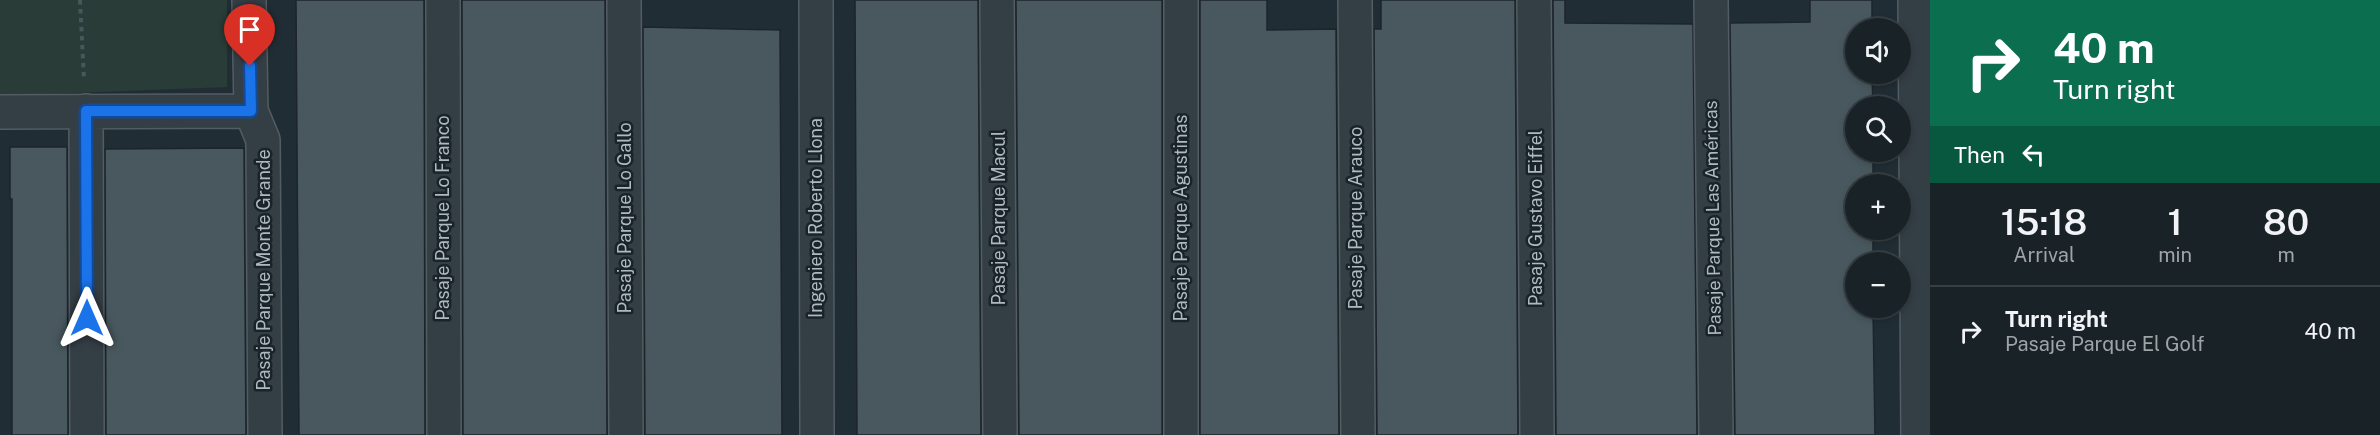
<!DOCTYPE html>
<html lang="en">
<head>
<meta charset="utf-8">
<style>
	:root { --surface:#192227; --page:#222a2f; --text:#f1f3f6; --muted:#9fa4a7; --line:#373f44 }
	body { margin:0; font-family:"Public Sans",sans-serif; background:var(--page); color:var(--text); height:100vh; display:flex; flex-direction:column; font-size:22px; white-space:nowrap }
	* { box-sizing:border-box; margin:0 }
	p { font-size:20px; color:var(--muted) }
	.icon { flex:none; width:33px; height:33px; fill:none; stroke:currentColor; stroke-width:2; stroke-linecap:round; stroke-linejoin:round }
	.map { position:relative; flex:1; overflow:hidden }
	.side { display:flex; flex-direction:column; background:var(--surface); width:450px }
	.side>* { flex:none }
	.hud { background:#0b6e4f; color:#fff; overflow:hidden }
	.controls { position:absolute; left:1845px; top:18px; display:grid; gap:12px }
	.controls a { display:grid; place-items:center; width:66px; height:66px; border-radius:50%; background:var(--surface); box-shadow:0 3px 9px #0003,0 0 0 2px var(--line); font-size:30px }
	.pin { position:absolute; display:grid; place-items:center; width:51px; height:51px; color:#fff; margin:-62px -26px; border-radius:50% 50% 50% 0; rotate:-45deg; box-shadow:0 0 6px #0007 }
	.pin .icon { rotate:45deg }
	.me { position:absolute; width:66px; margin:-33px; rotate:0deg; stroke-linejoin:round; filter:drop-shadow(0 0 4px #0008) }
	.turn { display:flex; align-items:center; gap:21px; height:126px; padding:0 24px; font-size:27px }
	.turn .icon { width:78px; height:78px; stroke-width:2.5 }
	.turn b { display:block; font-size:42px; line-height:51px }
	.then { display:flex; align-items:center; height:57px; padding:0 24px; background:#0003; gap:12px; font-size:22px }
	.eta { display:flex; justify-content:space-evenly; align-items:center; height:102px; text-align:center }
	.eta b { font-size:36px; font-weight:600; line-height:42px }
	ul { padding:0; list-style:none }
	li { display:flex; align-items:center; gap:18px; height:90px; padding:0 24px; border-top:2px solid var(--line) }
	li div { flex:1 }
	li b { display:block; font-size:22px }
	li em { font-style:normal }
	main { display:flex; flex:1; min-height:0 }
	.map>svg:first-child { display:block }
</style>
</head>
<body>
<main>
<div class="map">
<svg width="1930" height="435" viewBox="0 0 1930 435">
	<rect width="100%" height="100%" fill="#212d34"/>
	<path fill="#293c37" d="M 0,0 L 227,0 L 227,87 L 0,96 Z"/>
	<path fill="#49585f" stroke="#1c252b" stroke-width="1.5" d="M 296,0 L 424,0 L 425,435 L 299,435 Z
		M 462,0 L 605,0 L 607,435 L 463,435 Z
		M 855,0 L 978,0 L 981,435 L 857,435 Z
		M 1016,0 L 1162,0 L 1162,435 L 1019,435 Z
		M 1200,0 L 1267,0 L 1267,30 L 1336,29 L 1339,435 L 1200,435 Z
		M 1381,0 L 1515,0 L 1518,435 L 1377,435 L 1374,29 L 1381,29 Z
		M 1553,0 L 1565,0 L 1565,23 L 1693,24 L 1697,435 L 1556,435 Z
		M 1810,0 L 1872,0 L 1872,28 L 1856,28 L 1856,74 L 1872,74 L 1873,106 L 1856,106 L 1856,152 L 1873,152 L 1873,184 L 1856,184 L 1856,230 L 1873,230 L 1873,262 L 1856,262 L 1856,308 L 1873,308 L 1875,435 L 1735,435 L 1730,23 L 1810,22 Z
		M 643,27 L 780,30 L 782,435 L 645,435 Z
		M 10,147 L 67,147 L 68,435 L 12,435 L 12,199 L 10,199 Z
		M 244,148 L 246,435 L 106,435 L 105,149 Z"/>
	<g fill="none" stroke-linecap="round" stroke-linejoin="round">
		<g stroke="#525c62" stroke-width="36">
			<path id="minor" d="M 249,0 L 251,111 L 263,140 L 265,435
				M 443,0 L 444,435
				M 624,0 L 626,435
				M 816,0 L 817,435
				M 997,0 L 1000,435
				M 1181,0 L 1181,435
				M 1355,0 L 1358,435
				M 1534,0 L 1537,435
				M 1711,0 L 1716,435
				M 1915,0 L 1918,435
				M 86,111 L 87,435
				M 0,112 L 251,111"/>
		</g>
		<path stroke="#465857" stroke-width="4" stroke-dasharray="4.5 4.5" stroke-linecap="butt" d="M 80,0 L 84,80"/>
		<use href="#minor" stroke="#343e45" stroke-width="33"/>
	</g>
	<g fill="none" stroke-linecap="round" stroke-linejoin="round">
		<g stroke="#114b97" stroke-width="15">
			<path id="route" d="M 87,318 L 86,111 L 251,111 L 250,66"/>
		</g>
		<use href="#route" stroke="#1a73e8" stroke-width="10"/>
	</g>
	<g text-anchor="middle" stroke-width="5" stroke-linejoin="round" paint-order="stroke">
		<g font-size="18" fill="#aebac1" stroke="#1a2329">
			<text transform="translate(443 218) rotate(-90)" y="6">Pasaje Parque Lo Franco</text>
			<text transform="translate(625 218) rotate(-90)" y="6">Pasaje Parque Lo Gallo</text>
			<text transform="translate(816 218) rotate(-90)" y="6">Ingeniero Roberto Llona</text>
			<text transform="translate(999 218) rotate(-90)" y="6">Pasaje Parque Macul</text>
			<text transform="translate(1181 218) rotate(-90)" y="6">Pasaje Parque Agustinas</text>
			<text transform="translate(1356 218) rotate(-90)" y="6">Pasaje Parque Arauco</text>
			<text transform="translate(1536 218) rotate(-90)" y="6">Pasaje Gustavo Eiffel</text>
			<text transform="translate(1713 218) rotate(-91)" y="6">Pasaje Parque Las Américas</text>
			<text transform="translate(264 270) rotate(-90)" y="6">Pasaje Parque Monte Grande</text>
		</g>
	</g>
</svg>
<div class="controls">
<a><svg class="icon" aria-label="sound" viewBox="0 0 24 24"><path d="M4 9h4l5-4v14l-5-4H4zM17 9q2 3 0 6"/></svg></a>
<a><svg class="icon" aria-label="search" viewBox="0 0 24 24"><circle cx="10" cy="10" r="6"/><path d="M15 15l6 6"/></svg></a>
<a>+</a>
<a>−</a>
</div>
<div class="pin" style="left:250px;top:66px;background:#d93025"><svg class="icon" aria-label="arrive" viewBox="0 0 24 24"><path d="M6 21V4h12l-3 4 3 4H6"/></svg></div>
<svg class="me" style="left:87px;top:318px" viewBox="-20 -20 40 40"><path d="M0-17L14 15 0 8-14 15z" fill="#1a73e8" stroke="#fff" stroke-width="4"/></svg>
</div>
<section class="side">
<div class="hud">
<div class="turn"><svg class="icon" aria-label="right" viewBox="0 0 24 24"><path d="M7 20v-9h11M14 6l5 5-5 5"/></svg><div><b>40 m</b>Turn right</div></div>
<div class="then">Then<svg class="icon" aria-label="left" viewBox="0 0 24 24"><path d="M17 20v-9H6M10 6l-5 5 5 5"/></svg></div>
</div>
<div class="eta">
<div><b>15:18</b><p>Arrival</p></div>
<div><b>1</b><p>min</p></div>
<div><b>80</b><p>m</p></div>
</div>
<ul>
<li><svg class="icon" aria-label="right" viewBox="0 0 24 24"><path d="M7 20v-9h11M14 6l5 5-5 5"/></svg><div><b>Turn right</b><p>Pasaje Parque El Golf</p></div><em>40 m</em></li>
</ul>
</section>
</main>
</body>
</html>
